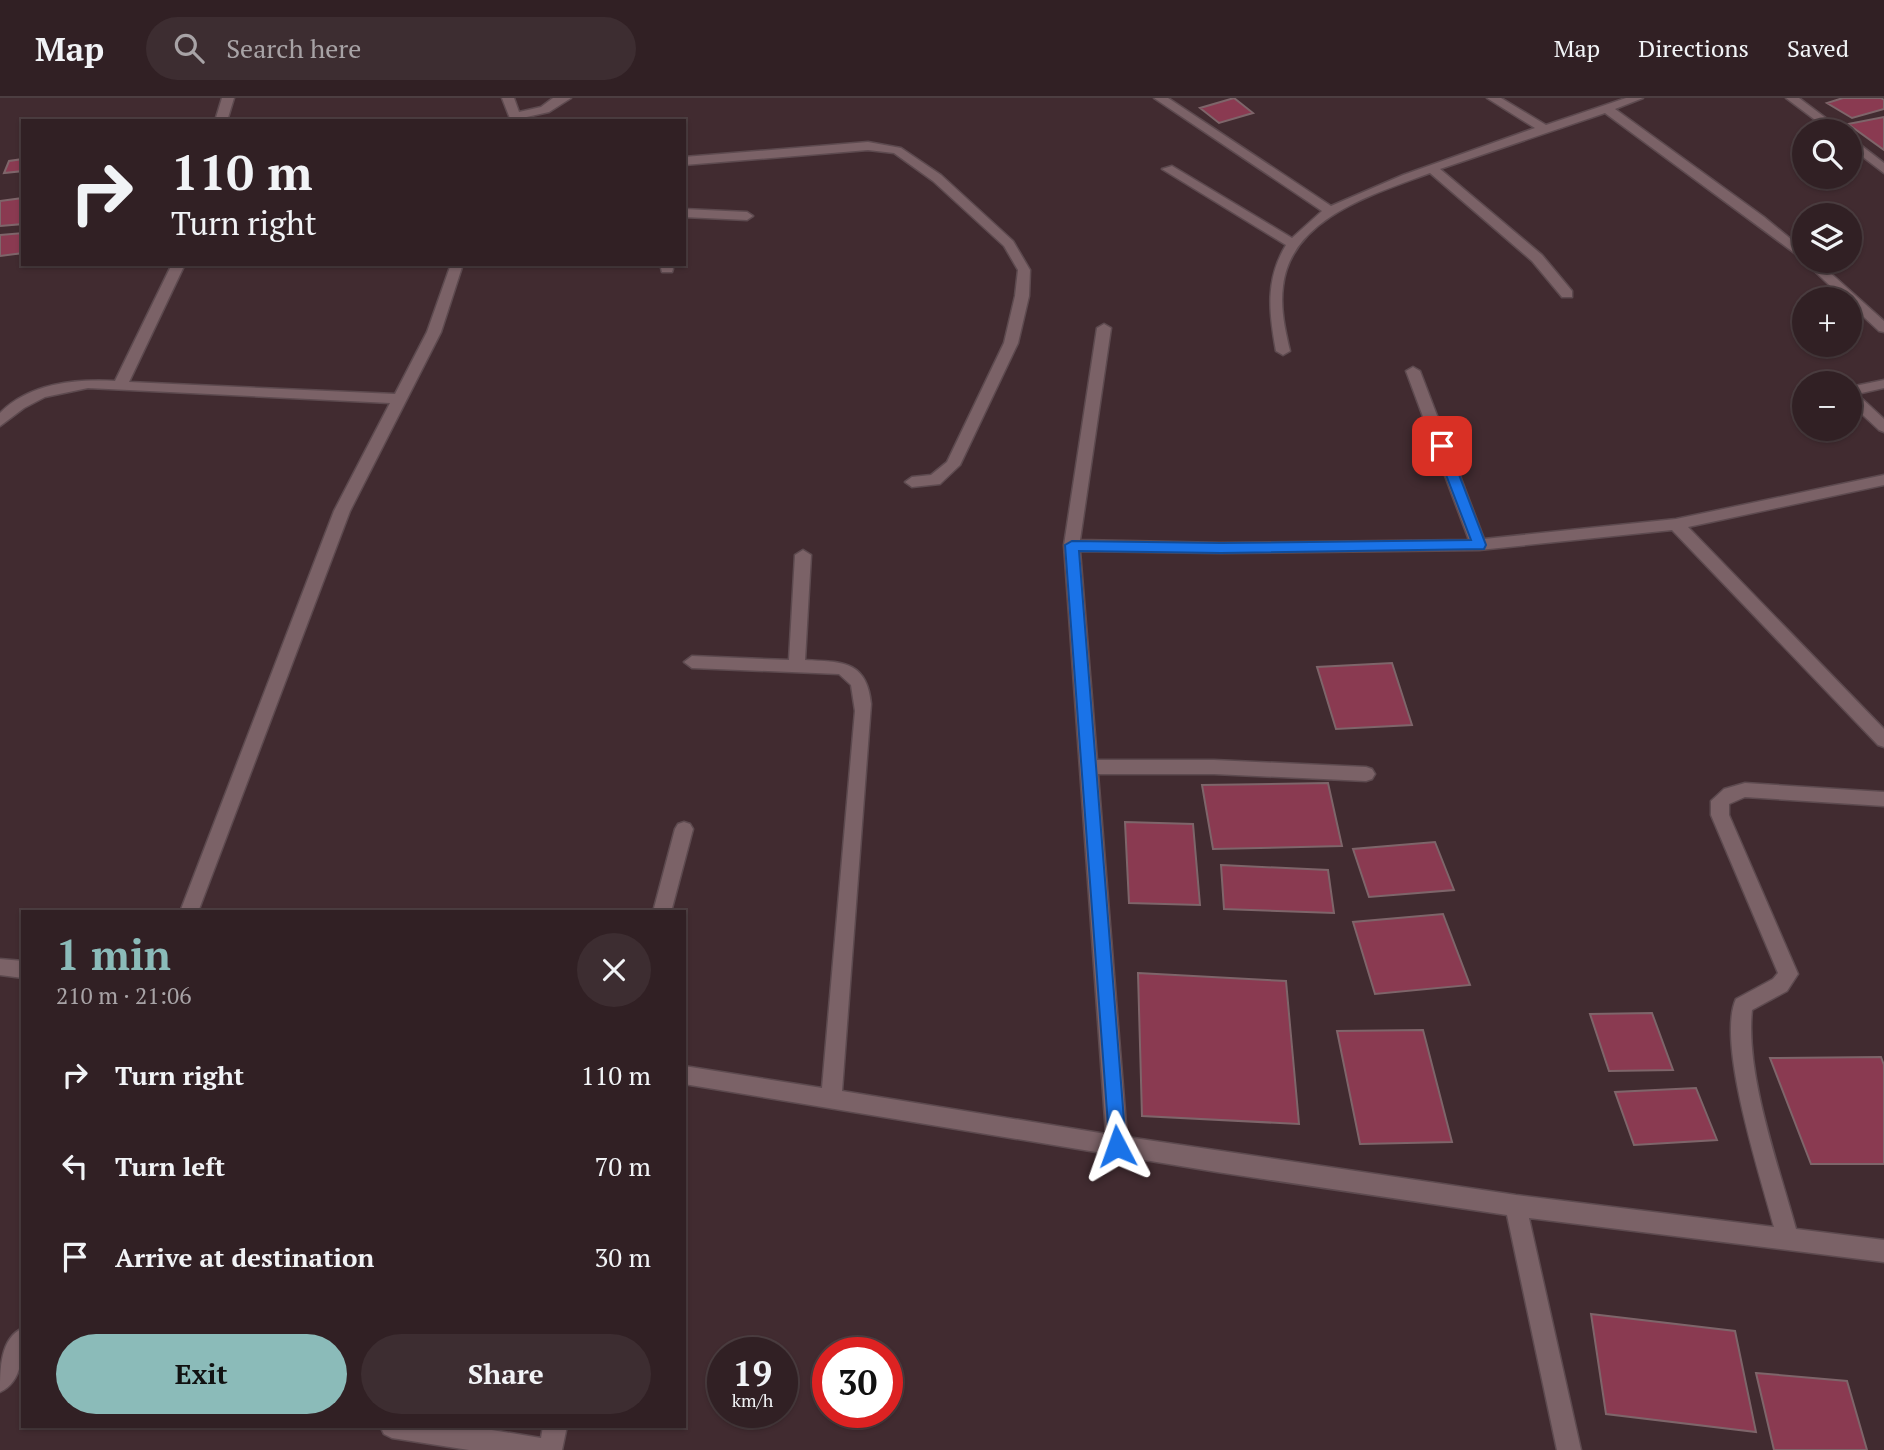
<!DOCTYPE html>
<html lang="en">
<head>
<meta charset="utf-8">
<style>
	:root { --surface:#312024; --page:#3d2d31; --text:#f1f3f6; --muted:#a8a3a6; --line:#4c3e41; --accent:#8bbbb9 }
	body { margin:0; font-family:"PT Serif",serif; background:var(--page); color:var(--text); height:100vh; display:flex; flex-direction:column; font-size:26px; white-space:nowrap }
	* { box-sizing:border-box; margin:0 }
	p { font-size:23px; color:var(--muted) }
	.icon { flex:none; width:38px; height:38px; fill:none; stroke:currentColor; stroke-width:2; stroke-linecap:round; stroke-linejoin:round }
	.map { position:relative; flex:1; overflow:hidden }
	.panel { position:absolute; left:21px; top:812px; width:665px; height:518px; display:flex; flex-direction:column; background:var(--surface); border-radius:0px; box-shadow:0 2px 5px #0004,0 0 0 2px var(--line) }
	.panel>* { flex:none }
	.hud { position:absolute; left:21px; top:21px; width:665px; height:147px; border-radius:0px; box-shadow:0 2px 5px #0004,0 0 0 2px var(--line); background:#312024; color:var(--text); overflow:hidden }
	.controls { position:absolute; left:1792px; top:21px; display:grid; gap:14px }
	.controls a { display:grid; place-items:center; width:70px; height:70px; border-radius:50%; background:var(--surface); box-shadow:0 2px 5px #0004,0 0 0 2px var(--line); font-size:35px }
	.speed { position:absolute; left:707px; top:1239px; display:flex; gap:14px; font-size:35px; font-weight:700; text-align:center }
	.speed>* { display:grid; place-content:center; width:91px; height:91px; border-radius:50%; background:var(--surface); box-shadow:0 2px 5px #0004,0 0 0 2px var(--line); line-height:1 }
	.speed small { font-size:18px; font-weight:400 }
	.speed .limit { border:10px solid #d22; background:#fff; color:#111 }
	.pin { position:absolute; display:grid; place-items:center; width:60px; height:60px; color:#fff; margin:-30px; border-radius:14px; box-shadow:0 4px 10px #0006 }
	.me { position:absolute; width:77px; margin:-38px; rotate:356deg; stroke-linejoin:round; filter:drop-shadow(0 0 5px #0008) }
	.turn { display:flex; align-items:center; gap:24px; height:147px; padding:0 35px; font-size:32px }
	.turn .icon { width:91px; height:91px; stroke-width:2.5 }
	.turn b { display:block; font-size:49px; line-height:60px }
	.round { display:grid; place-items:center; flex:none; width:74px; height:74px; border-radius:37px; background:var(--page) }
	.summary { display:flex; align-items:center; justify-content:space-between; height:119px; padding:0 35px }
	h1 { font-size:42px; font-weight:800; line-height:52px; color:var(--accent) }
	.action { display:flex; gap:14px; margin-top:auto; padding:14px 35px }
	.action a { flex:1; height:80px; border-radius:42px; background:var(--accent); color:#111; font-size:28px; font-weight:800; line-height:80px; text-align:center }
	.action a+a { background:var(--page); color:var(--text) }
	ul { padding:0; list-style:none }
	li { display:flex; align-items:center; gap:21px; height:91px; padding:0 35px }
	li div { flex:1 }
	li b { display:block; font-size:26px }
	li em { font-style:normal }
	header { display:flex; align-items:center; gap:42px; box-sizing:border-box; height:98px; padding:0 35px; background:var(--surface); border-bottom:2px solid var(--line) }
	header strong { font-size:33px }
	nav { display:flex; gap:38px; margin-inline-start:auto; font-size:24px }
	.search { width:490px; height:63px; background:var(--page); display:flex; align-items:center; gap:18px; box-sizing:border-box; padding:0 24px; border-radius:38px; color:var(--muted); font-size:26px }
	.map>svg:first-child { display:block }
</style>
</head>
<body>
<header>
<strong>Map</strong>
<div class="search"><svg class="icon" aria-label="search" viewBox="0 0 24 24"><circle cx="10" cy="10" r="6"/><path d="M15 15l6 6"/></svg>Search here</div>
<nav><a>Map</a><a>Directions</a><a>Saved</a></nav>
</header>
<div class="map">
<svg width="1884" height="1352" viewBox="0 0 1884 1352">
	<rect width="100%" height="100%" fill="#412b30"/>
	<path fill="#8a3a51" stroke="#7e656a" stroke-width="2" d="M 1234,0 L 1253,15 L 1219,25 L 1200,10 Z
		M 1843,0 L 1881,0 L 1884,2 L 1884,11 L 1852,20 L 1827,5 Z
		M 1884,19 L 1884,52 L 1848,26 Z
		M 23,61 L 23,73 L 4,75 L 9,63 Z
		M 23,100 L 23,126 L 0,128 L 0,103 Z
		M 23,135 L 23,155 L 0,158 L 0,137 Z
		M 1392,565 L 1412,627 L 1336,631 L 1317,569 Z
		M 1328,685 L 1342,748 L 1213,751 L 1202,687 Z
		M 1125,724 L 1193,726 L 1200,807 L 1129,805 Z
		M 1435,744 L 1454,792 L 1369,799 L 1353,751 Z
		M 1221,767 L 1328,772 L 1334,815 L 1224,811 Z
		M 1443,816 L 1470,887 L 1375,896 L 1353,824 Z
		M 1138,875 L 1286,883 L 1299,1026 L 1142,1018 Z
		M 1652,915 L 1673,972 L 1609,973 L 1590,916 Z
		M 1423,932 L 1452,1044 L 1360,1046 L 1337,933 Z
		M 1881,959 L 1884,967 L 1884,1066 L 1811,1066 L 1770,960 Z
		M 1696,990 L 1717,1042 L 1634,1047 L 1615,994 Z
		M 1591,1216 L 1735,1233 L 1756,1334 L 1606,1316 Z
		M 1756,1275 L 1847,1283 L 1867,1352 L 1774,1352 Z"/>
	<g fill="none" stroke-linecap="round" stroke-linejoin="round">
		<g stroke="#5d4a4f" stroke-width="3">
			<path id="service" d="M 684,724 L 690,726 L 693,731 L 671,814 L 653,814 L 675,731 L 678,726 Z"/>
		</g>
		<g stroke="#5d4a4f" stroke-width="3">
			<path id="minor" d="M 222,0 L 234,0 L 227,23 L 215,23 Z
				M 502,0 L 514,0 L 519,14 L 541,9 L 553,0 L 571,0 L 549,14 L 522,20 L 523,23 L 511,23 Z
				M 1154,0 L 1168,0 L 1331,108 L 1403,77 L 1535,30 L 1487,0 L 1501,0 L 1546,27 L 1626,0 L 1643,0 L 1615,11 L 1764,119 L 1804,152 L 1804,162 L 1605,15 L 1440,71 L 1542,157 L 1572,193 L 1572,199 L 1562,199 L 1532,163 L 1430,75 C 1375,96 1291,119 1283,188 C 1280,210 1285,232 1290,253 L 1283,257 L 1276,253 C 1269,214 1265,182 1286,147 L 1162,71 L 1172,68 L 1292,140 L 1322,113 Z
				M 1786,0 L 1799,0 L 1843,33 L 1830,33 Z
				M 1850,39 L 1884,65 L 1884,75 L 1850,49 Z
				M 868,44 L 901,50 L 941,77 L 1013,143 L 1030,172 L 1029,198 L 1018,245 L 960,367 L 940,386 L 912,389 L 905,384 L 912,379 L 931,377 L 947,364 L 1004,245 L 1015,198 L 1018,172 L 1004,148 L 933,83 L 894,55 L 868,52 L 684,67 L 684,59 Z
				M 684,111 L 747,114 L 753,118 L 747,122 L 684,119 Z
				M 1804,163 L 1817,163 L 1884,223 L 1884,234 L 1879,233 L 1850,206 L 1850,201 L 1844,201 Z
				M 172,166 L 185,166 L 129,284 L 395,296 L 427,234 L 451,166 L 463,166 L 441,234 L 350,413 L 198,814 L 180,814 L 334,413 L 390,305 L 88,290 L 45,299 L 24,310 L 0,328 L 0,315 C 30,285 75,281 115,283 Z
				M 660,166 L 672,166 L 673,171 L 672,174 L 662,174 Z
				M 1104,226 L 1111,230 L 1080,442 L 1221,445 L 1469,442 L 1406,273 L 1413,269 L 1420,273 L 1484,441 L 1676,421 L 1884,377 L 1884,387 L 1688,429 L 1884,631 L 1884,649 L 1878,647 L 1672,432 L 1479,452 L 1221,455 L 1080,453 L 1097,662 L 1214,662 L 1366,669 L 1372,671 L 1375,676 L 1372,681 L 1366,683 L 1214,676 L 1098,676 L 1127,1039 L 1516,1097 L 1774,1129 C 1761,1080 1716,944 1736,901 L 1773,881 L 1778,875 L 1711,717 L 1711,703 L 1724,691 L 1745,685 L 1884,694 L 1884,708 L 1745,699 L 1729,706 L 1729,717 L 1798,876 L 1787,893 L 1752,912 C 1745,976 1779,1069 1796,1131 L 1884,1142 L 1884,1164 L 1529,1120 L 1581,1352 L 1557,1352 L 1507,1117 L 1217,1074 L 684,986 L 684,968 L 822,990 L 855,613 L 851,587 L 839,576 L 692,570 L 684,564 L 692,558 L 789,562 L 795,457 L 803,452 L 811,457 L 805,562 C 841,564 867,562 871,606 L 842,993 L 1106,1036 L 1064,447 L 1097,230 Z
				M 1884,282 L 1884,290 L 1857,296 L 1884,321 L 1884,334 L 1879,332 L 1850,305 L 1850,289 Z
				M 0,861 L 23,863 L 23,880 L 0,877 Z
				M 23,1230 C 23,1252 24,1283 0,1294 C 0,1272 0,1240 23,1230 Z
				M 380,1328 L 468,1328 L 541,1340 L 543,1328 L 567,1328 L 562,1352 L 469,1352 L 392,1340 L 384,1336 Z"/>
		</g>
		<use href="#service" fill="#7b6267" fill-rule="evenodd"/>
		<use href="#minor" fill="#7b6267" fill-rule="evenodd"/>
	</g>
	<path fill="#1a73e8" stroke="#114b97" stroke-width="2" d="M 1442,343 L 1448,348 L 1486,447 L 1484,451 L 1221,455 L 1079,453 L 1126,1048 L 1124,1054 L 1117,1057 L 1110,1054 L 1065,447 L 1072,443 L 1221,445 L 1471,442 L 1435,348 Z"/>
</svg>
<div class="controls">
<a><svg class="icon" aria-label="search" viewBox="0 0 24 24"><circle cx="10" cy="10" r="6"/><path d="M15 15l6 6"/></svg></a>
<a><svg class="icon" aria-label="layers" viewBox="0 0 24 24"><path d="M12 4l9 5-9 5-9-5zM3 14l9 5 9-5"/></svg></a>
<a>+</a>
<a>−</a>
</div>
<div class="speed"><div>19<small>km/h</small></div><div class="limit">30</div></div>
<div class="pin" style="left:1442px;top:348px;background:#d93025"><svg class="icon" aria-label="arrive" viewBox="0 0 24 24"><path d="M6 21V4h12l-3 4 3 4H6"/></svg></div>
<svg class="me" style="left:1117px;top:1048px" viewBox="-20 -20 40 40"><path d="M0-17L14 15 0 8-14 15z" fill="#1a73e8" stroke="#fff" stroke-width="4"/></svg>
<div class="hud">
<div class="turn"><svg class="icon" aria-label="right" viewBox="0 0 24 24"><path d="M7 20v-9h11M14 6l5 5-5 5"/></svg><div><b>110 m</b>Turn right</div></div>
</div>
<section class="panel">
<div class="summary"><div><h1>1 min</h1><p>210 m · 21:06</p></div><a class="round"><svg class="icon" aria-label="close" viewBox="0 0 24 24"><path d="M6 6l12 12M18 6L6 18"/></svg></a></div>
<ul>
<li><svg class="icon" aria-label="right" viewBox="0 0 24 24"><path d="M7 20v-9h11M14 6l5 5-5 5"/></svg><div><b>Turn right</b></div><em>110 m</em></li>
<li><svg class="icon" aria-label="left" viewBox="0 0 24 24"><path d="M17 20v-9H6M10 6l-5 5 5 5"/></svg><div><b>Turn left</b></div><em>70 m</em></li>
<li><svg class="icon" aria-label="arrive" viewBox="0 0 24 24"><path d="M6 21V4h12l-3 4 3 4H6"/></svg><div><b>Arrive at destination</b></div><em>30 m</em></li>
</ul>
<div class="action"><a>Exit</a><a>Share</a></div>
</section>
</div>
</body>
</html>
